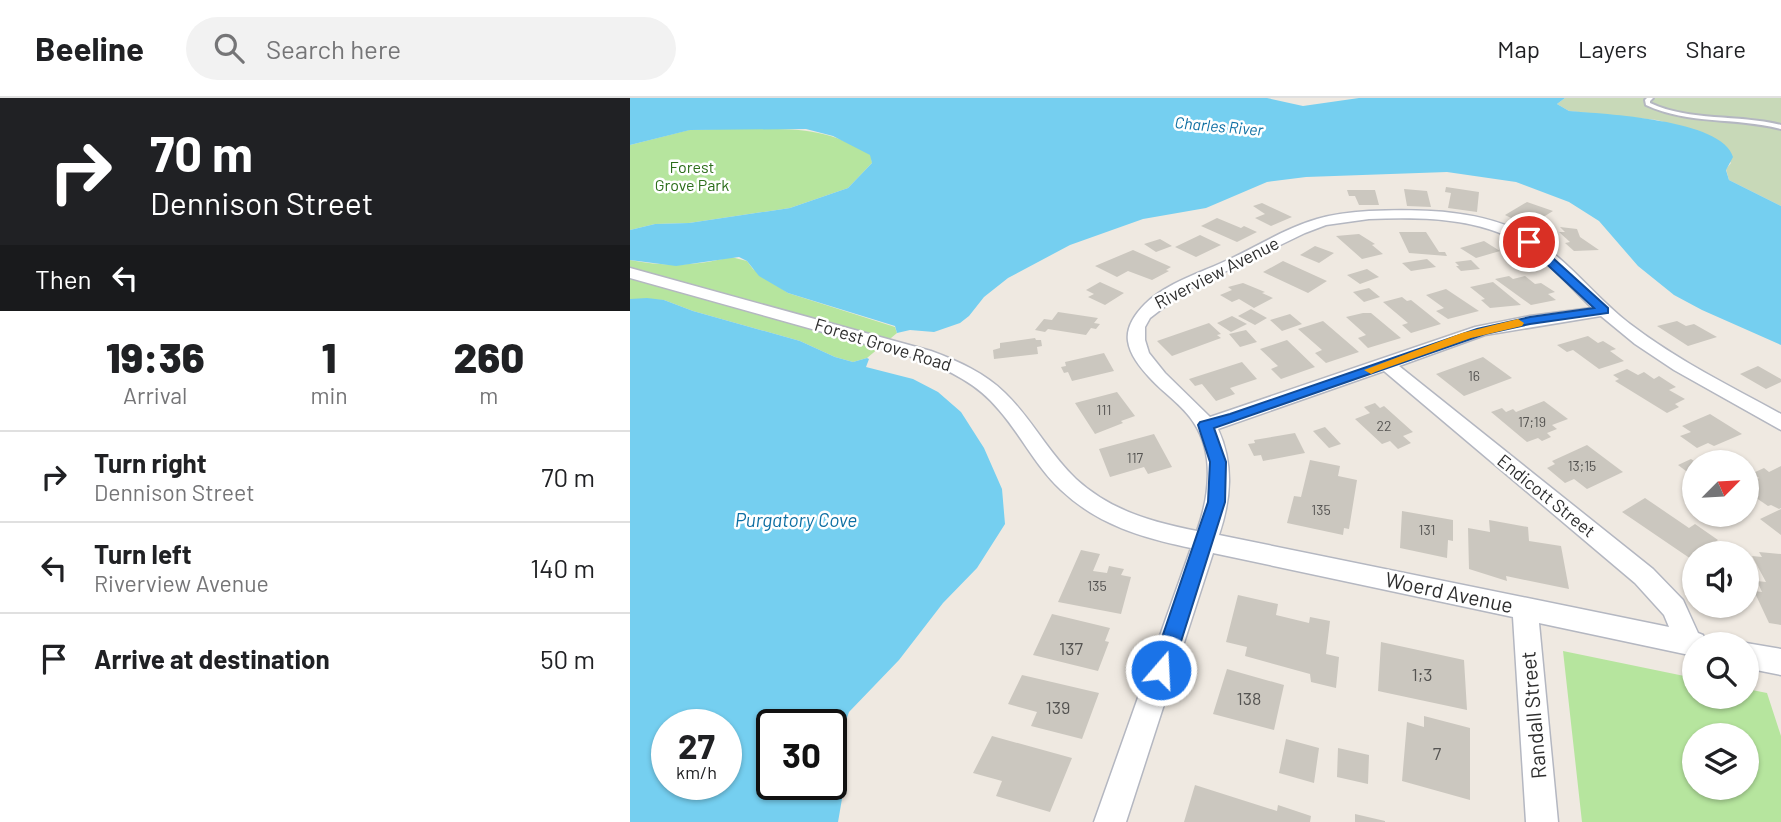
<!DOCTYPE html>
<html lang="en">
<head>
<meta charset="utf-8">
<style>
	:root { --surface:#fff; --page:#f2f2f2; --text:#202124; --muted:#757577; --line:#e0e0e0 }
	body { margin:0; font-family:Barlow,sans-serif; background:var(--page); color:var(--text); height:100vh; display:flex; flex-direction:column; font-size:26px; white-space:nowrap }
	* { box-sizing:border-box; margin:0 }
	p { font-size:23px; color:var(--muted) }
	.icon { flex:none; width:38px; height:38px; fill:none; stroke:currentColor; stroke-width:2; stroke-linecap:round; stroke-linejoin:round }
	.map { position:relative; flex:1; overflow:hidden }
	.drawer { display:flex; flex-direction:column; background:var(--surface); width:630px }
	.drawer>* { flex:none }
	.top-card { background:#202124; color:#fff; overflow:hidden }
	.needle { width:46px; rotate:66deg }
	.buttons { position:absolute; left:1052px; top:352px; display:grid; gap:14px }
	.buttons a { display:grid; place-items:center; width:77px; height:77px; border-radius:50%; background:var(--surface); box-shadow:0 2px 5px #0004; font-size:35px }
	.speed { position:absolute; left:21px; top:611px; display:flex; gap:14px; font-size:35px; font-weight:700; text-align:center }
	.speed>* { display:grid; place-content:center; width:91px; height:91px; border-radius:50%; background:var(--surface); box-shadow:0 2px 5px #0004; line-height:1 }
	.speed small { font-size:18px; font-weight:400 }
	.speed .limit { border:4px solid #111; border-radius:10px; background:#fff; color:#111 }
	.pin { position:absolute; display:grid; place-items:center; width:60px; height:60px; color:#fff; margin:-30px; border:4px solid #fff; border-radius:50%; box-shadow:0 2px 7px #0007 }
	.me { position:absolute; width:77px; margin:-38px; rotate:19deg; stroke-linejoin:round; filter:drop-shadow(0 0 5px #0008) }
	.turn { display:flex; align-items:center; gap:24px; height:147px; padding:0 35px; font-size:32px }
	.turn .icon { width:91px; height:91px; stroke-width:2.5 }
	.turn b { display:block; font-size:49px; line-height:60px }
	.then { display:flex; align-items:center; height:66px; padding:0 35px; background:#0003; gap:14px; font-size:26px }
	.eta { display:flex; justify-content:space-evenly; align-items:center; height:119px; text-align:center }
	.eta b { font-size:42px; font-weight:800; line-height:49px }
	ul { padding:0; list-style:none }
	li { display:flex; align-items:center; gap:21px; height:91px; padding:0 35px; border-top:2px solid var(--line) }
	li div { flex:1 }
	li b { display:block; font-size:26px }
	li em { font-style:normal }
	header { display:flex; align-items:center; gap:42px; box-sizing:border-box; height:98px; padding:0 35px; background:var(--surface); border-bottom:2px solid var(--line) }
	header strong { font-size:33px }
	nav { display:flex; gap:38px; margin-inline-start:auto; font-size:24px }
	.search { width:490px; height:63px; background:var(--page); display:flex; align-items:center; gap:18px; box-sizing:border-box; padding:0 24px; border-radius:38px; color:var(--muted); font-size:26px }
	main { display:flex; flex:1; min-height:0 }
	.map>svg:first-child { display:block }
</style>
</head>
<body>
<header>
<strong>Beeline</strong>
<div class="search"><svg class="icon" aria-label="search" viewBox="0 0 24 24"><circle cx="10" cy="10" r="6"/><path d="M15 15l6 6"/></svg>Search here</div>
<nav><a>Map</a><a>Layers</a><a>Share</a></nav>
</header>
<main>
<section class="drawer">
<div class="top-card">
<div class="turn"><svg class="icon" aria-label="right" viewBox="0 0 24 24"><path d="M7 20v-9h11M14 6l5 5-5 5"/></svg><div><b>70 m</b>Dennison Street</div></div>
<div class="then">Then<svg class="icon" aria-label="left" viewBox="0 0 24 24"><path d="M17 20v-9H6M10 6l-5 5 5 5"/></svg></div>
</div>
<div class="eta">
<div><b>19:36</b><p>Arrival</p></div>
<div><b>1</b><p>min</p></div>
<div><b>260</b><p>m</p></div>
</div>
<ul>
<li><svg class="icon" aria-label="right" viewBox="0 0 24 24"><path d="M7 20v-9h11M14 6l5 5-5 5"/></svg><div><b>Turn right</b><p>Dennison Street</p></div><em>70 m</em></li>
<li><svg class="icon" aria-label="left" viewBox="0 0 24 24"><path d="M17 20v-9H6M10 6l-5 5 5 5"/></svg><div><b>Turn left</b><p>Riverview Avenue</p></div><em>140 m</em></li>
<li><svg class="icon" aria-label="arrive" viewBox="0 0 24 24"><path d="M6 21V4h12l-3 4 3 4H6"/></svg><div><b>Arrive at destination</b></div><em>50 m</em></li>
</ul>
</section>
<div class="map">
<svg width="1151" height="724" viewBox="0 0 1151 724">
	<rect width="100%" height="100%" fill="#efe9e1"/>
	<path fill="#b6e59e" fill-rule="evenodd" d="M 87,31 C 144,32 191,24 241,57 L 242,65 L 218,90 L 160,110 L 59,125 L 25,126 L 0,132 L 0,47 L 59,32 Z
		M 101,159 L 117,163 L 123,171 L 158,195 L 265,229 L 267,235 L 237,260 L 223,264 L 205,259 L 170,243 L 63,213 L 34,202 L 0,201 L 0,162 C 36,169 65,168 101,159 Z
		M 933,553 L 1064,580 L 1064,598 L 1116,598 L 1117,591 L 1137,595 L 1151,638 L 1151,724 L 952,724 ZM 1116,637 L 1116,690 L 1064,690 L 1064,637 Z"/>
	<path fill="#c8d9b8" d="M 935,0 L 1151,0 L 1151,108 L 1099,82 L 1096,71 L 1101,65 L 1076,36 L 1027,22 L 939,13 L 927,6 Z"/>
	<path fill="#75cff0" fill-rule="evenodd" d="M 0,0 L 637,0 L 673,8 L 729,0 L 935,0 L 927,6 L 939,13 C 973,16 1093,21 1103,59 L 1096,72 L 1099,82 L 1151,108 L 1151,247 L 1072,212 L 1044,197 L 1008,168 L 969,123 L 939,104 L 886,84 L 817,74 L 676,79 L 637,84 L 576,110 L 513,121 L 440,147 L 378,180 L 354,199 L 339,218 L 330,225 L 304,234 L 280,232 L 267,235 L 265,228 L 158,195 L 129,178 L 117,163 L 109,159 L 46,168 L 0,162 L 0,132 L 25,126 L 59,125 L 160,110 L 218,90 L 242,65 L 240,57 L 203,38 L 176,31 L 60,32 L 0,47 Z
		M 17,200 L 34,202 L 63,213 L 170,243 L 205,259 L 223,264 L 237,260 L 239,261 L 236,269 L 283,281 L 308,294 L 331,314 L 354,350 L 372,391 L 375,426 L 347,470 L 313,505 L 269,562 L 219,614 L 205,653 L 213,695 L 208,724 L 0,724 L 0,201 ZM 37,626 L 96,626 L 96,686 L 37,686 ZM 142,626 L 201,626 L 201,686 L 142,686 Z"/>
	<path fill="#cbc7bf" d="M 816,89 L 849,94 L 847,114 L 818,110 L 821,95 L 815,94 Z
		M 774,91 L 797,93 L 801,109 L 777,108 Z
		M 717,92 L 745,92 L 749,107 L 729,107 L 725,98 L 719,98 Z
		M 897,104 L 923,113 L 902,126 L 891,125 L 875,117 Z
		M 632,105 L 662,119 L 641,128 L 625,120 L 635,116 L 623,108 Z
		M 587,120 L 611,130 L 614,128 L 627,134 L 607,144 L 571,128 Z
		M 930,129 L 947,131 L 950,139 L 969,152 L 944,153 L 935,145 L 940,144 L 929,134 L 935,134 Z
		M 769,134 L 796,134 L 809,154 L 815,154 L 817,158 L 779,155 Z
		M 729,136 L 745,146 L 742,147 L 753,156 L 732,161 L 706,138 Z
		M 570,137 L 591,147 L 566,159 L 545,149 Z
		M 530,141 L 542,148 L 526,154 L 514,146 Z
		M 854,143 L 870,153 L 846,160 L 830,150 Z
		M 685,148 L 704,155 L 689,165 L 670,157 Z
		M 503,152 L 541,169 L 536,172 L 539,173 L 522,182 L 498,173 L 487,179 L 465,168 Z
		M 797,161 L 806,169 L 781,173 L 772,165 Z
		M 841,162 L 850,171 L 831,173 L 826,168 L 829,168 L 825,164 Z
		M 653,163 L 697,183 L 678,195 L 633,174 Z
		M 737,171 L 749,179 L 730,186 L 717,177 Z
		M 879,178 L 883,181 L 895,178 L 905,186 L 911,185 L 925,194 L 918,196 L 926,202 L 901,207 L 865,181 Z
		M 470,184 L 494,195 L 475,207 L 458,199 L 464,196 L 456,192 Z
		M 863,184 L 891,207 L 860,210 L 851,202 L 855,201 L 840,189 Z
		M 613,185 L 635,194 L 632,195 L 643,200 L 624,210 L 609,201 L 602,204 L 590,197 L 602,192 L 598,189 Z
		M 739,190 L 750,199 L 734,204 L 723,194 Z
		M 816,191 L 849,213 L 818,221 L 806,213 L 814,210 L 796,197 Z
		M 772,199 L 777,203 L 781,202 L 811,226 L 781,235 L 772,227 L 778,225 L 753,204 Z
		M 621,211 L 637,220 L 625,227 L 608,218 Z
		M 428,214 L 468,220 L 464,225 L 470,226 L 466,231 L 461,230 L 456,237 L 418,231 L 415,234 L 405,232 L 414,221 L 422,222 Z
		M 733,215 L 741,215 L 771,240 L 738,250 L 728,240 L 736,237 L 716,219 Z
		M 660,216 L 672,226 L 652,233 L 640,222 Z
		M 602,218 L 617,226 L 601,234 L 587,225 Z
		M 693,223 L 729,254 L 696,265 L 685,255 L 692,252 L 668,231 Z
		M 1047,223 L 1056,228 L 1064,226 L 1087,239 L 1058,248 L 1027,228 Z
		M 579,225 L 591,236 L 587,237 L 591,240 L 542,258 L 527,243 Z
		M 616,232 L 627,244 L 610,249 L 599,236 Z
		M 958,238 L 968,245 L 973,243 L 986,251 L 980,253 L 994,263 L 969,271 L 943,252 L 937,254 L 927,247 Z
		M 405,240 L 406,242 L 411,242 L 412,248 L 407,249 L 408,256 L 364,261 L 363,252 L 370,250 L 370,245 Z
		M 657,242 L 685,269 L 651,281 L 641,271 L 648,268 L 630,251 Z
		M 474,255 L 484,273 L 442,283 L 438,274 L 434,275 L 431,269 L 436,268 L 435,264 Z
		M 853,259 L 882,280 L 834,298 L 806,276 Z
		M 612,264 L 627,281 L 600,290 L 605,296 L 586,303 L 572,286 L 565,288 L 559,281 Z
		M 1128,268 L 1151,281 L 1151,284 L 1136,291 L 1110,276 Z
		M 997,271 L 1008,277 L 1014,274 L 1024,281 L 1029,278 L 1046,289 L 1039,292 L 1055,301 L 1045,306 L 1049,309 L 1037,315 L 985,283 L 989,281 L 983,277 Z
		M 487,294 L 505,318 L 491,323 L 493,325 L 465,336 L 445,305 Z
		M 914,303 L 938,321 L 922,327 L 927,331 L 917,335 L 921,339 L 912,343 L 908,340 L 897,344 L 861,314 L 872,310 L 876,314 L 883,311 L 886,314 Z
		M 745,305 L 750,310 L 754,308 L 783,334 L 773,338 L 781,345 L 768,351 L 760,343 L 752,346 L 725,321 L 740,315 L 734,309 Z
		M 1080,316 L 1112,336 L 1084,348 L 1078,345 L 1067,350 L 1050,338 L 1061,334 L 1052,328 Z
		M 695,329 L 711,346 L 699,350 L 683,333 Z
		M 665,335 L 675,355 L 633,363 L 631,357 L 624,358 L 618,346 L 625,345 L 624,342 Z
		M 524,336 L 542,369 L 518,376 L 514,369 L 480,379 L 469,351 Z
		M 957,347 L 993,374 L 957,391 L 944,381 L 935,385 L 917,370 L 925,366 L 922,363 Z
		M 1061,361 L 1064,363 L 1064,379 L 1048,367 Z
		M 680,362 L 710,368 L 708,378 L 727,382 L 719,431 L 714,430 L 713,437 L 657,425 L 664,398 L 671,399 Z
		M 1151,368 L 1151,410 L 1149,411 L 1141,407 L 1138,408 L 1116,393 L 1116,386 L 1129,380 L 1123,375 L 1134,370 L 1139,374 Z
		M 1015,400 L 1059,430 L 1065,426 L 1088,442 L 1070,455 L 1064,455 L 1061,461 L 992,414 Z
		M 1151,411 L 1151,437 L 1130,421 Z
		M 772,413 L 823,422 L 823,443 L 818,442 L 817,460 L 770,450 Z
		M 859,422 L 898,429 L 899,443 L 931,448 L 939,491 L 876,478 L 877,483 L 839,471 L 838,430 L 860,434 Z
		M 451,452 L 470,456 L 463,473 L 477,475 L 479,468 L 494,471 L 491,477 L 501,479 L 491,516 L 428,504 Z
		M 1129,454 L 1151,456 L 1151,527 L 1139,525 L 1124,493 L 1132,494 L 1127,483 L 1136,484 L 1122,458 L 1132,459 Z
		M 608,497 L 648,506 L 646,517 L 679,525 L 680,519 L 700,523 L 696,556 L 709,559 L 706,590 L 681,584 L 680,576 L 615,558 L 617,549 L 596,544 Z
		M 422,516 L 480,530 L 475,543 L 479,544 L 468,573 L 403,557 Z
		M 751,544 L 834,562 L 837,612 L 748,593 Z
		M 597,571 L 654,587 L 644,632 L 583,616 Z
		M 392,577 L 469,595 L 452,641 L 401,628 L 407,614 L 378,606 Z
		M 794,618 L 840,630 L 840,702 L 772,683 L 777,624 L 794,629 Z
		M 362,638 L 442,660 L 420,714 L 366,698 L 372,683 L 343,675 Z
		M 656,641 L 689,650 L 684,685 L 649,675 Z
		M 708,650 L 739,657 L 738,686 L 707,679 Z
		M 565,687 L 647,713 L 648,707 L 681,718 L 680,724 L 554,724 Z
		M 725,716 L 755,723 L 755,724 L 725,724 Z"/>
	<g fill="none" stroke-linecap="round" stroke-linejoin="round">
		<g stroke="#b4b7c1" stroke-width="4">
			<path id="service" d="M 1017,0 L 1023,0 L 1020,3 L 1020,5 C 1061,24 1108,16 1151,27 L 1151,31 C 1106,19 1059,27 1016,7 L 1015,2 Z"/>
		</g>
		<g stroke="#b4b7c1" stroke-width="3">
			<path id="minor" d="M 739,113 C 793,111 858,111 905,142 C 941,165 967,201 1000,226 C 1047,262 1100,288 1151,316 L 1151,332 L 1044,272 L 1005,246 L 971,218 L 855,237 L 769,268 L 1023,471 L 1053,502 L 1068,535 L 1073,537 L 1077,546 L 1064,546 L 1064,558 L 909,525 L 928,724 L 896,724 L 883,519 L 583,455 L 496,724 L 464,724 L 561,450 C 513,440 468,427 431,392 C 406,369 391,337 369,312 C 348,286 319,272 289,261 L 0,180 L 0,170 L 301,253 C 328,263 355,275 375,295 C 402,321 419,356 446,381 C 481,413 522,424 567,433 C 579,399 585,357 564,325 C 553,307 533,295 519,279 C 510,269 500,257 498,243 C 496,229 505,216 515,206 C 538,184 571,175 600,161 C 628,148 656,130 687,121 C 704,116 722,114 739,113 ZM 739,121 C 790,119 849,119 894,147 C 919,163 940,189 962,210 L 900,218 L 845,229 L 580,319 L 535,275 L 519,255 L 515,242 L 515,229 L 520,220 L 555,193 L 675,135 L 696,127 ZM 754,273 L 1005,485 L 1034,517 L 1039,529 L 589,437 C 601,401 604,366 588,331 Z
				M 1116,545 L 1151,551 L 1151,577 L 1116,570 L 1116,546 L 1112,546 Z"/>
		</g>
		<use href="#service" fill="#fff" fill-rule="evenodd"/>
		<use href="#minor" fill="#fff" fill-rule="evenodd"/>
	</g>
	<path fill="#1a73e8" stroke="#114b97" stroke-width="2" d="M 895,142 L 903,142 L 978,210 L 978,215 L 900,226 L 855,236 L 584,330 L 596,364 L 595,404 L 542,572 L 539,579 L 531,581 L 524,579 L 521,572 L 578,404 L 580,364 L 568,327 L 570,324 L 600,316 L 847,231 L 900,219 L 964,210 L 895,146 Z"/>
	<path fill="#f59e0b" d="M 888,221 L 894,225 L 892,228 L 841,240 L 745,274 L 741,276 L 734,272 L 832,235 Z"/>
	<g text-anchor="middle" stroke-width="5" stroke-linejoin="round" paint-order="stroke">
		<g font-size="14" fill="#555452">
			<text x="844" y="283">16</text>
			<text x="474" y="317">111</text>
			<text x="902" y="329">17;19</text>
			<text x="754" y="333">22</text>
			<text x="505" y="365">117</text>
			<text x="952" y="373">13;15</text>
			<text x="691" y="417">135</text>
			<text x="797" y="437">131</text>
			<text x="467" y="493">135</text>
		</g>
		<g font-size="16" font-style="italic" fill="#0d6fa3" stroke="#fff">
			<text transform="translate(589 28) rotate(5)" y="6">Charles River</text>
		</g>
		<g font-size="16" fill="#2c6e1b" stroke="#fff">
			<text x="62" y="75">Forest<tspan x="62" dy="18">Grove Park</tspan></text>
		</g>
		<g font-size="18" fill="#2e2e2e" stroke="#fff">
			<text transform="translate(587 175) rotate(-27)" y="6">Riverview Avenue</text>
			<text transform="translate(253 247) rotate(17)" y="6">Forest Grove Road</text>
			<text transform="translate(916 398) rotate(39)" y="6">Endicott Street</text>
		</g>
		<g font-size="18" fill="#555452">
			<text x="441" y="557">137</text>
			<text x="792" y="583">1;3</text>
			<text x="619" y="607">138</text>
			<text x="428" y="616">139</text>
			<text x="807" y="662">7</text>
		</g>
		<g font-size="19" font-style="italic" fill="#0d6fa3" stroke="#fff">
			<text x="166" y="429">Purgatory Cove</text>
		</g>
		<g font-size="21" fill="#2e2e2e" stroke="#fff">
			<text transform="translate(819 495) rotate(12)" y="7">Woerd Avenue</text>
			<text transform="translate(904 617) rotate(-95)" y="7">Randall Street</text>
		</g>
	</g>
</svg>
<div class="buttons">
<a><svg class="needle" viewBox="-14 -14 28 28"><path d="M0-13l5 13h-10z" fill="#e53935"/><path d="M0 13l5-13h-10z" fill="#757577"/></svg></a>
<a><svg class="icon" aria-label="sound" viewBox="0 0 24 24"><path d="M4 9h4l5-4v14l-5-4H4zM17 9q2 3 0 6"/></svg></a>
<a><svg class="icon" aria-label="search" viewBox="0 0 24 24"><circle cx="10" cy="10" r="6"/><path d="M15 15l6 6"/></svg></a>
<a><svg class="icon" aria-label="layers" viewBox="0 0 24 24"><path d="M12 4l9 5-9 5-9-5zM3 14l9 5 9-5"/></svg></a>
</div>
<div class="speed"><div>27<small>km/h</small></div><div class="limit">30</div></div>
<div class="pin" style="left:899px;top:144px;background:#d93025"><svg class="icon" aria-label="arrive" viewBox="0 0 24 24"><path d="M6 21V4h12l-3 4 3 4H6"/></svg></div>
<svg class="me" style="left:531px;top:572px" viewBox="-20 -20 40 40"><circle r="17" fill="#1a73e8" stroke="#fff" stroke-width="3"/><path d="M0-11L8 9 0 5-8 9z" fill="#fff"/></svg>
</div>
</main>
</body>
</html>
